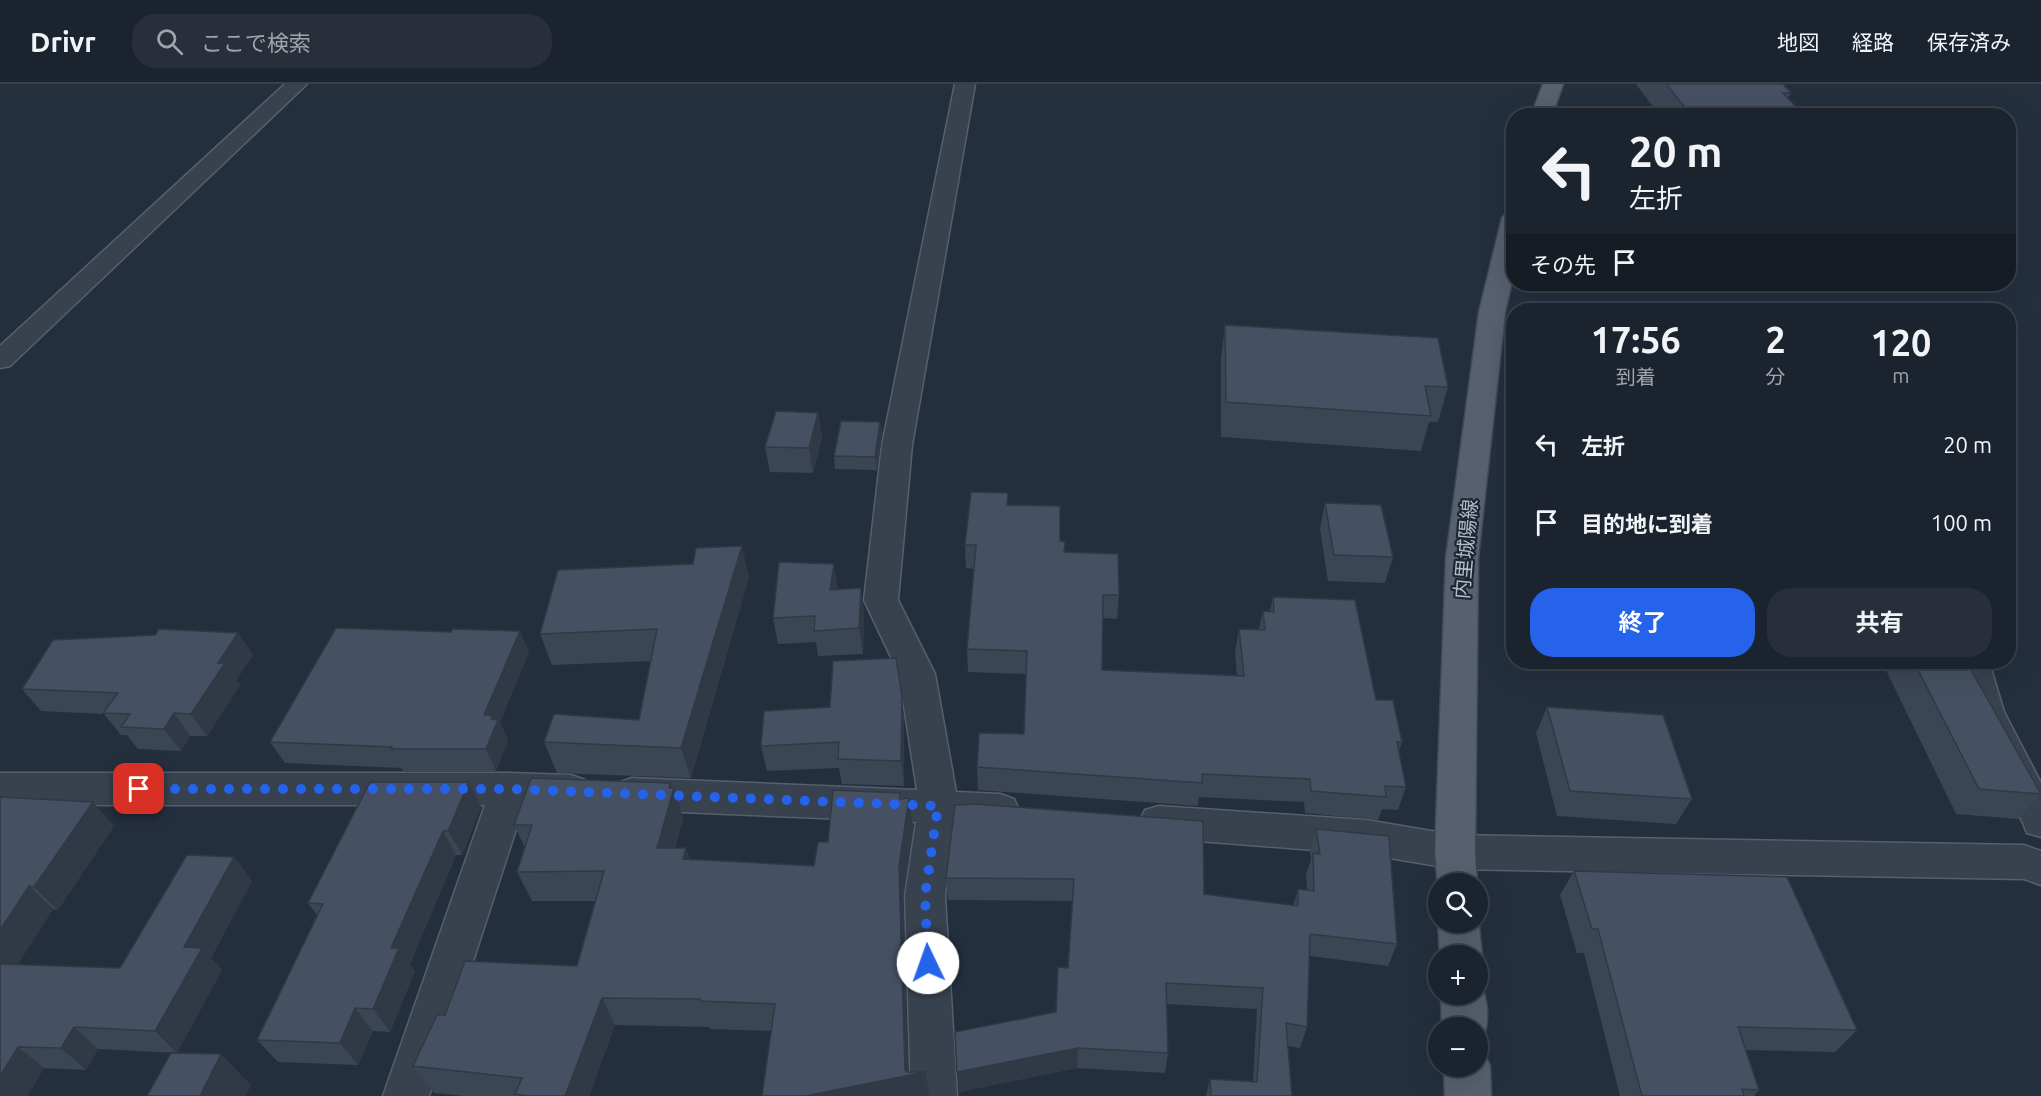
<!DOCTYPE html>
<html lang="ja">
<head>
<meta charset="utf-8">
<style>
	:root { --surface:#1b232e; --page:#282f3a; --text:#f1f3f6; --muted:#a0a4aa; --line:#39404a; --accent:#2563eb }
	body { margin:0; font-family:Ubuntu,"Noto Sans JP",sans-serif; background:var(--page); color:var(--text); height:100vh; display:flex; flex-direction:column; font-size:22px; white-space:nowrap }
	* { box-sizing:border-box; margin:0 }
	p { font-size:20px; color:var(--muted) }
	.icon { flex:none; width:33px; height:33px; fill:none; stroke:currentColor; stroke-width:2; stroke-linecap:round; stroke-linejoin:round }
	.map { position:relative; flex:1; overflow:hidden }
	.sheet { position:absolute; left:1506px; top:219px; width:510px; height:366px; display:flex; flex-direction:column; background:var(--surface); border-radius:24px; box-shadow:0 6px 24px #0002,0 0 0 2px var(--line) }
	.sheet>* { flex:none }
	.banner { position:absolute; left:1506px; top:24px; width:510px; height:183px; border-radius:24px; box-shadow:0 6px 24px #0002,0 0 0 2px var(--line); background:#1b232e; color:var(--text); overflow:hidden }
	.controls { position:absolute; left:1428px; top:789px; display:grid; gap:12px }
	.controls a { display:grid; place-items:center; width:60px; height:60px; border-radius:50%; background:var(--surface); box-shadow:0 6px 24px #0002,0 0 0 2px var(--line); font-size:30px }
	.pin { position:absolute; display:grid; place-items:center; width:51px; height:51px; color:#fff; margin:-26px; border-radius:12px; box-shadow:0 3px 9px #0006 }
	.me { position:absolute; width:66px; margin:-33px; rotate:357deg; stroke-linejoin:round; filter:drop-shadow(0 0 4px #0008) }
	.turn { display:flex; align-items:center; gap:21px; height:126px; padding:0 24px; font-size:27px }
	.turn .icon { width:78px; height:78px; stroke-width:2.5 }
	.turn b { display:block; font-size:42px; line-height:51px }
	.then { display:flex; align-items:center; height:57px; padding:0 24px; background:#0003; gap:12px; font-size:22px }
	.eta { display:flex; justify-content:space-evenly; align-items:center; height:102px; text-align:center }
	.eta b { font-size:36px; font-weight:700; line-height:42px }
	.cta { display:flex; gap:12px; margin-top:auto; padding:12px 24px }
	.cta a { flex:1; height:69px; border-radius:24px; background:var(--accent); color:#fff; font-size:24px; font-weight:700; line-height:69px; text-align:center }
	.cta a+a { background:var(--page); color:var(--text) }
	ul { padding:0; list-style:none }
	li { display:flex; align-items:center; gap:18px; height:78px; padding:0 24px }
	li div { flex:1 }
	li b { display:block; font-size:22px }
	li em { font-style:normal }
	header { display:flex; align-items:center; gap:36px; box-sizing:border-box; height:84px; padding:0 30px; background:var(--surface); border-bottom:2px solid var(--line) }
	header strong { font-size:28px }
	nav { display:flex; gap:33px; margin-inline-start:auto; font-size:21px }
	.search { width:420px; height:54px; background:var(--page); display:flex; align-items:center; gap:15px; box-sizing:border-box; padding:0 21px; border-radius:24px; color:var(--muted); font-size:22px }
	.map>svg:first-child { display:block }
</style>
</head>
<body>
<header>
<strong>Drivr</strong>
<div class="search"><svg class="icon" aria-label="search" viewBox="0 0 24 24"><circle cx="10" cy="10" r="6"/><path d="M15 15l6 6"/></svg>ここで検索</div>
<nav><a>地図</a><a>経路</a><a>保存済み</a></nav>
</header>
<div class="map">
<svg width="2041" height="1012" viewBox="0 0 2041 1012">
	<rect width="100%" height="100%" fill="#242f3e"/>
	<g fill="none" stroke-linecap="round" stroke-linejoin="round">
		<g stroke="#565f6c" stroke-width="3">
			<path id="minor" d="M 285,0 L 307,0 L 10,282 L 0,284 L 0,262 Z
				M 955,0 L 975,0 L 912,361 L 898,516 L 935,590 L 956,708 L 1000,710 L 1014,715 L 1019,726 L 1014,737 L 1000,742 L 955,740 L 945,812 L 957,1012 L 911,1012 L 905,812 L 916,738 L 632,726 L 618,721 L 613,710 L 618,699 L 632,694 L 917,706 L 899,590 L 864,516 L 882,361 Z
				M 1955,578 L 1989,578 L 2004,628 L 2041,699 L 2041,753 L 2027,749 L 2022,737 L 1968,628 Z
				M 0,689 L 510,689 L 571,691 L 585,696 L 590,707 L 585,718 L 571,723 L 524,721 L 429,1012 L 383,1012 L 485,721 L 0,721 Z
				M 1159,722 L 1366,736 L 1455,751 L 2024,761 L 2041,767 L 2041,801 L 2024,795 L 1455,785 L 1366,770 L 1159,754 L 1145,750 L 1139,738 L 1145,726 Z"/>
		</g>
		<g stroke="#414a57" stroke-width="3">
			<path id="major" d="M 1543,0 L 1563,0 L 1552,32 L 1531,32 Z
				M 1514,127 L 1514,189 L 1505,228 L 1478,474 L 1475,768 L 1477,800 L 1438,800 L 1438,804 L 1435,768 L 1446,474 L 1479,228 L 1502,134 L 1506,129 Z
				M 1478,833 L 1482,872 L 1478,882 L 1478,872 L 1440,872 L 1438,838 L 1438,837 L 1478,838 Z
				M 1478,895 C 1488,912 1492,945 1478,960 L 1478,944 L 1442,944 L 1441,910 L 1478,910 Z
				M 1478,964 L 1483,966 L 1490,982 L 1491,1012 L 1445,1012 L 1444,982 L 1478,982 Z"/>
		</g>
		<use href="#minor" fill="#38414e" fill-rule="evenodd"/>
		<use href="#major" fill="#56606e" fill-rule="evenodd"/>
	</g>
	<path fill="#3b4654" d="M 1636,0 L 1783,0 L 1791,9 L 1788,14 L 1805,32 L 1660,32 Z
		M 1225,241 L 1448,303 L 1438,338 L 1429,338 L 1421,367 L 1221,353 L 1221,275 Z
		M 818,329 L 822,354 L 813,389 L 770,388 L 765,363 Z
		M 880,338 L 882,351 L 877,386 L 835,385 L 834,372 Z
		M 1325,419 L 1393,473 L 1385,499 L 1328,497 L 1320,445 Z
		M 1008,421 L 1060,457 L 1064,468 L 1119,511 L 1117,535 L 1103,534 L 1102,586 L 1237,591 L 1235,568 L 1239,545 L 1259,545 L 1263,527 L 1270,527 L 1273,513 L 1376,616 L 1402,658 L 1399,667 L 1406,703 L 1398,726 L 1382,725 L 1378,736 L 1305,729 L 1304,718 L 1199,713 L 1198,722 L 978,706 L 977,683 L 1024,650 L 1026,590 L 968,588 L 967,565 L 974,485 L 966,484 L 965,461 Z
		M 749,493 L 691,694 L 557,689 L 544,658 L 639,636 L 651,577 L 552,581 L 540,550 Z
		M 838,506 L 864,530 L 863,570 L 818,572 L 816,558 L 778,560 L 773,534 Z
		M 238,549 L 253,571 L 236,596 L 240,601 L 207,652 L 190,652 L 181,667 L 138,665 L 127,651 L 121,651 L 104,630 L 41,627 L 22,605 Z
		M 529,568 L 500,638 L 508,657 L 496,687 L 403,687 L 401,684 L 285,679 L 270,658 Z
		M 1882,578 L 1978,578 L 1981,585 L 1975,593 L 2041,710 L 2018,735 L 1956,730 Z
		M 902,612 L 904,638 L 904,702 L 842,700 L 839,684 L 767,687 L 761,662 L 830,623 Z
		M 1547,623 L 1692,715 L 1676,740 L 1557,732 L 1536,649 Z
		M 469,698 L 481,723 L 462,771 L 456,771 L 410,880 L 415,887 L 390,948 L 373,947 L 358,981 L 278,978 L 257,956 L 317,831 L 308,819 Z
		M 672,704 L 674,704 L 683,734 L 675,764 L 686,764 L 689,775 L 814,782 L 828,758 L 900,709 L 901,715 L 909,714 L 913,744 L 903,812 L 908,988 L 929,1012 L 771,947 L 710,945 L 709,943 L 615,941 L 589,1012 L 464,1012 L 434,1009 L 413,982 L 445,931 L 577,882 L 596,817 L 532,817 L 517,788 L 525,763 L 514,741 Z
		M 0,713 L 114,742 L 58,826 L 53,825 L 17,881 L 120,884 L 234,773 L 252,797 L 211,874 L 222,886 L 177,969 L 98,965 L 86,986 L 44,984 L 0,1012 Z
		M 955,721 L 1204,810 L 1293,822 L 1298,805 L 1307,806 L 1306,791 L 1311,775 L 1310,768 L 1316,745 L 1397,860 L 1388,882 L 1310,872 L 1307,943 L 1300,964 L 1288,962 L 1292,1012 L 1206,1012 L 1210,995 L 1253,997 L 1257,925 L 1167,920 L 1168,969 L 1165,989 L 1077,984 L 959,1008 L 1056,928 L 1068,884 L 1072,817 L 948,816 L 946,794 Z
		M 1574,787 L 1857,946 L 1835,968 L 1745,966 L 1759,1006 L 1754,1012 L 1620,1012 L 1584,869 L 1577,869 L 1560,811 Z"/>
	<path fill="#303945" d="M 818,329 L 822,354 L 813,389 L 809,364 Z
		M 880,338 L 882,351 L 877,386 L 875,373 Z
		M 742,462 L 749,493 L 691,694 L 681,664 Z
		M 834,480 L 838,505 L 834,532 L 830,506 Z
		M 861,504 L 864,530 L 863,570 L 859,544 Z
		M 520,547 L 529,568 L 500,638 L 508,657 L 496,687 L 486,665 L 484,631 Z
		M 238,549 L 253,571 L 236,596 L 240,601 L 207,652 L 191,630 L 218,579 Z
		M 902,612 L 904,638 L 904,702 L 901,677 Z
		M 174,629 L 190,652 L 181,667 L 164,645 Z
		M 469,698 L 481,723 L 462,771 L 448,747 Z
		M 670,699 L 673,707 L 674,704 L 683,734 L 667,793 L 657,764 Z
		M 909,714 L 913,744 L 903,812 L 908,992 L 926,988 L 929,1012 L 805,1012 L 899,783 Z
		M 93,718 L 114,742 L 58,826 L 34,803 Z
		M 443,747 L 456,771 L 410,880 L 415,887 L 390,948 L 373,925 L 391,864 Z
		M 686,764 L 696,794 L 683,775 Z
		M 234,773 L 252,797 L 211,874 L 222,886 L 177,969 L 155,947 L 184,863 Z
		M 29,802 L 53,825 L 4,902 L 0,899 L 0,846 Z
		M 602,914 L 615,941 L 589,1012 L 565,1012 Z
		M 355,924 L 373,947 L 358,981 L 340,959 Z
		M 74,943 L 98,965 L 86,986 L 61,964 Z
		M 18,963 L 44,984 L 28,1012 L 0,1012 L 0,992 Z
		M 1078,964 L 1077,984 L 959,1008 L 957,988 Z
		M 221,970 L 251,1001 L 246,1012 L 200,1012 Z"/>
	<path fill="#455162" stroke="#303945" stroke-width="1.5" d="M 1666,0 L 1783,0 L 1791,9 L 1783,9 L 1805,32 L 1692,32 Z
		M 1225,241 L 1438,254 L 1448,303 L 1425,302 L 1431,332 L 1226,318 Z
		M 776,327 L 818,329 L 809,364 L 765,363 Z
		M 841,337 L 880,338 L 875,373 L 834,372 Z
		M 971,408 L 1008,409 L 1007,421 L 1060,422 L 1060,457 L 1065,458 L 1064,468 L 1118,470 L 1119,511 L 1103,511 L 1102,586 L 1244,592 L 1239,545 L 1265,546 L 1263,527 L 1274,528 L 1273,513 L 1355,516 L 1376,616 L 1393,616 L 1402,658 L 1397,658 L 1406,703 L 1385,702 L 1386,713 L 1311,707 L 1310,695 L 1202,690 L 1202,699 L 977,683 L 979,649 L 1024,650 L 1027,567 L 967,565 L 976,461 L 965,461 Z
		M 1325,419 L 1381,421 L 1393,473 L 1334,471 Z
		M 742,462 L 681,664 L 544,658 L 554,630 L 639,636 L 657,545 L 540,550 L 558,486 L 693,480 L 696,464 Z
		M 779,478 L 834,480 L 830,506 L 861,504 L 859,544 L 814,547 L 815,532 L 773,534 Z
		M 336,544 L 451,548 L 453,545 L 520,547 L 484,631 L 492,631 L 491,635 L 498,636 L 486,665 L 391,665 L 392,663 L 270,658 Z
		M 159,545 L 238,549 L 218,579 L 225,579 L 191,630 L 174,629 L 164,645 L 121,643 L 130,630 L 103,629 L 118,609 L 22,605 L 53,556 L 155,551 Z
		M 896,574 L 902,612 L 901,677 L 838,675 L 839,658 L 761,662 L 764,627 L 830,623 L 833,577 Z
		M 1914,578 L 1978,578 L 1981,585 L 1970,584 L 2041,710 L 1979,705 Z
		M 1547,623 L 1663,631 L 1692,715 L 1570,707 Z
		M 531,694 L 670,699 L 669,704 L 674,704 L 657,764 L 686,764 L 683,775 L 814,782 L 818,758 L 828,758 L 833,706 L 900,709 L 900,715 L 909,714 L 899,783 L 905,986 L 907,988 L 926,988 L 805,1012 L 762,1012 L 775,920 L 700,917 L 700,915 L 602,914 L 565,1012 L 529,1012 L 515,1010 L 522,994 L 413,982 L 437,931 L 445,931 L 465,877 L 577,882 L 604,787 L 517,788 L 532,741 L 514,741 Z
		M 370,698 L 469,698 L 448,747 L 443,747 L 391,864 L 399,864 L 373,925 L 355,924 L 340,959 L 257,956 L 323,820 L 308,819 Z
		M 0,713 L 93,718 L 34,803 L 29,802 L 0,846 Z
		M 975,720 L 1203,737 L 1204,810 L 1298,822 L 1298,805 L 1314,807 L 1313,769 L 1320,770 L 1316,745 L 1389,752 L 1397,860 L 1310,850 L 1307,943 L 1286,939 L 1292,1012 L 1211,1012 L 1210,995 L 1257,998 L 1263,904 L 1166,899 L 1168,969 L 1078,964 L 957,988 L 955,948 L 1056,928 L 1058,883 L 1068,884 L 1074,795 L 946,794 L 955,721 Z
		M 187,771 L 234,773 L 184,863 L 202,864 L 155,947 L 74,943 L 61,964 L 18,963 L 0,992 L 0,880 L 120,884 Z
		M 1574,787 L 1787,793 L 1857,946 L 1738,943 L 1759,1006 L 1742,1005 L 1744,1012 L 1642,1012 L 1598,845 L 1592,845 Z
		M 171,969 L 221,970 L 200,1012 L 147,1012 Z"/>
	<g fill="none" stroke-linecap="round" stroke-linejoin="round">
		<path stroke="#2563eb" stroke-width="10" stroke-dasharray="0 18" d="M 139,705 L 510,705 L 938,722 L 925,812 L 928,879"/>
	</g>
	<g text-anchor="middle" stroke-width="4.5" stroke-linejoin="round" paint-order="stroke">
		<g font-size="20" fill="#b4bcc9" stroke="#1d2633">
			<text transform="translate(1466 465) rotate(-85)" y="7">内里城陽線</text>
		</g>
	</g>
</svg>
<div class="controls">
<a><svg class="icon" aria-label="search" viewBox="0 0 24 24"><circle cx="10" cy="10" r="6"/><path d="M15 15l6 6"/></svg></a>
<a>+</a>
<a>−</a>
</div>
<div class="pin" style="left:139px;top:705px;background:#d93025"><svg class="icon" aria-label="arrive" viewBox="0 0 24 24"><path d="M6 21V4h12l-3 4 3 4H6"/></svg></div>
<svg class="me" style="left:928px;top:879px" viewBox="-20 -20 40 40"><circle r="19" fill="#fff"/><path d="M0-13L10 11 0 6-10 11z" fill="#2563eb"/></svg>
<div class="banner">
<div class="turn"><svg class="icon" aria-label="left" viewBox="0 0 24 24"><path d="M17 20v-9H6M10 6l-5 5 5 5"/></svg><div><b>20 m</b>左折</div></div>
<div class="then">その先<svg class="icon" aria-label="arrive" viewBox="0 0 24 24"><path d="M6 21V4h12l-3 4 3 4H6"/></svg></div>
</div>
<section class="sheet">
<div class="eta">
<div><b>17:56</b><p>到着</p></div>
<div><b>2</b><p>分</p></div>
<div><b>120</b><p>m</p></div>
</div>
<ul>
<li><svg class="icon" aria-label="left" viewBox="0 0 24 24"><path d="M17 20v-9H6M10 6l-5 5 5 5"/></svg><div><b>左折</b></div><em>20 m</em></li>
<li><svg class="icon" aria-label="arrive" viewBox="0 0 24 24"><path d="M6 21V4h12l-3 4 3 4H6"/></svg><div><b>目的地に到着</b></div><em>100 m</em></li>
</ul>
<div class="cta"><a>終了</a><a>共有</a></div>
</section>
</div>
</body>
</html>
